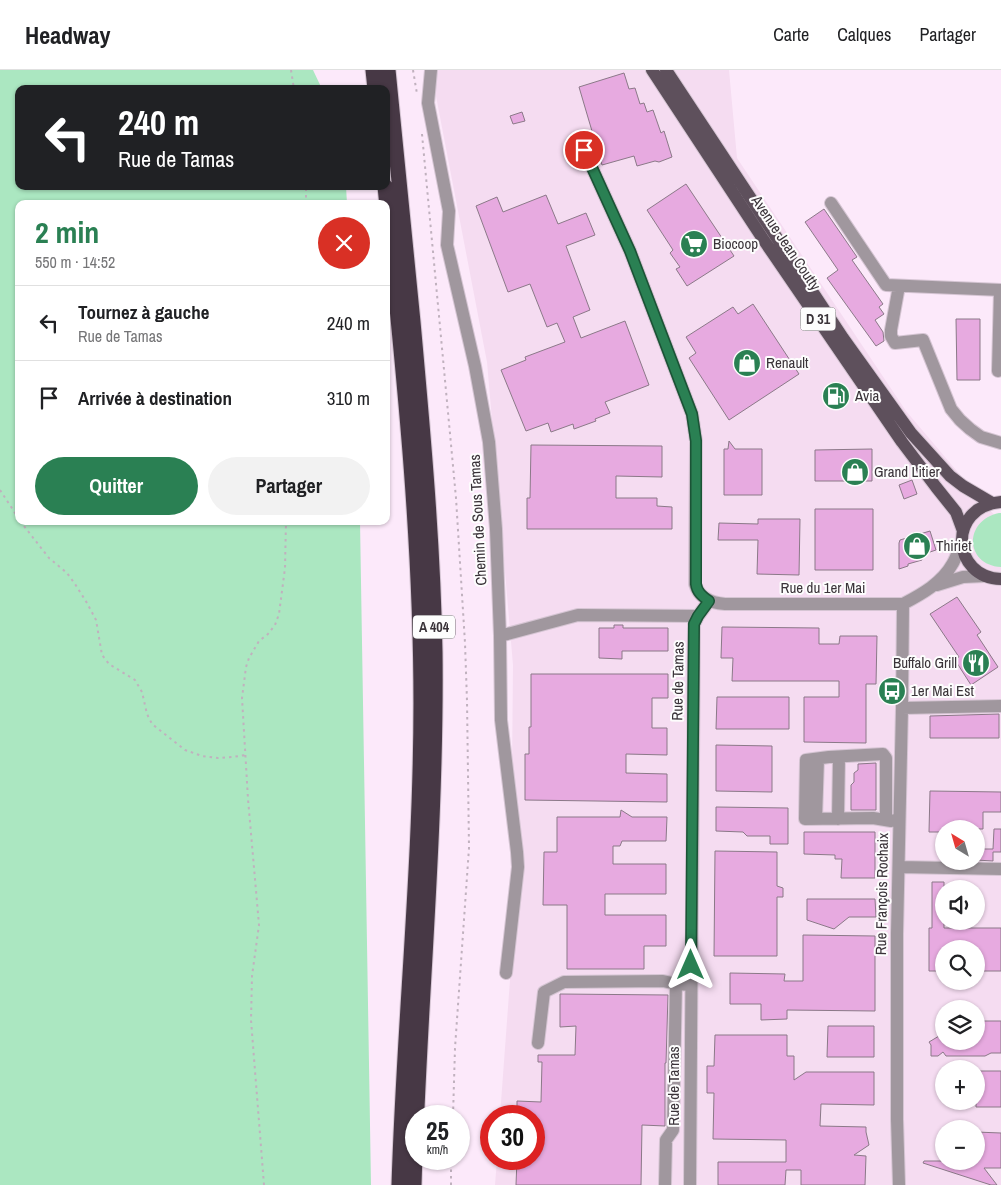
<!DOCTYPE html>
<html lang="fr">
<head>
<meta charset="utf-8">
<style>
	:root { --surface:#fff; --page:#f2f2f2; --text:#202124; --muted:#757577; --line:#e0e0e0; --accent:#2a8053 }
	body { margin:0; font-family:"Archivo Narrow",sans-serif; background:var(--page); color:var(--text); height:100vh; display:flex; flex-direction:column; font-size:19px; white-space:nowrap }
	* { box-sizing:border-box; margin:0 }
	p { font-size:16px; color:var(--muted) }
	.icon { flex:none; width:28px; height:28px; fill:none; stroke:currentColor; stroke-width:2; stroke-linecap:round; stroke-linejoin:round }
	.map { position:relative; flex:1; overflow:hidden }
	.drawer { position:absolute; left:15px; top:130px; width:375px; height:325px; display:flex; flex-direction:column; background:var(--surface); border-radius:10px; box-shadow:0 1px 4px #0004 }
	.drawer>* { flex:none }
	.hud { position:absolute; left:15px; top:15px; width:375px; height:105px; border-radius:10px; box-shadow:0 1px 4px #0004; background:#202124; color:#fff; overflow:hidden }
	.needle { width:32px; rotate:323deg }
	.tools { position:absolute; left:935px; top:750px; display:grid; gap:10px }
	.tools a { display:grid; place-items:center; width:50px; height:50px; border-radius:50%; background:var(--surface); box-shadow:0 1px 4px #0004; font-size:25px }
	.speed { position:absolute; left:405px; top:1035px; display:flex; gap:10px; font-size:25px; font-weight:700; text-align:center }
	.speed>* { display:grid; place-content:center; width:65px; height:65px; border-radius:50%; background:var(--surface); box-shadow:0 1px 4px #0004; line-height:1 }
	.speed small { font-size:12px; font-weight:400 }
	.speed .limit { border:8px solid #d22; background:#fff; color:#111 }
	.pin { position:absolute; display:grid; place-items:center; width:42px; height:42px; color:#fff; margin:-21px; border:2px solid #fff; border-radius:50%; box-shadow:0 1px 5px #0007 }
	.me { position:absolute; width:55px; margin:-28px; rotate:0deg; stroke-linejoin:round; filter:drop-shadow(0 0 4px #0008) }
	.turn { display:flex; align-items:center; gap:18px; height:105px; padding:0 20px; font-size:22px }
	.turn .icon { width:65px; height:65px; stroke-width:2.5 }
	.turn b { display:block; font-size:35px; line-height:42px }
	.round { display:grid; place-items:center; flex:none; width:52px; height:52px; border-radius:26px; background:var(--page) }
	.overview { display:flex; align-items:center; justify-content:space-between; height:85px; padding:0 20px }
	h1 { font-size:30px; font-weight:800; line-height:38px; color:var(--accent) }
	.primary-button { display:flex; gap:10px; margin-top:auto; padding:10px 20px }
	.primary-button a { flex:1; height:58px; border-radius:30px; background:var(--accent); color:#fff; font-size:20px; font-weight:800; line-height:58px; text-align:center }
	.primary-button a+a { background:var(--page); color:var(--text) }
	ul { padding:0; list-style:none }
	li { display:flex; align-items:center; gap:15px; height:75px; padding:0 20px; border-top:1px solid var(--line) }
	li div { flex:1 }
	li b { display:block; font-size:19px }
	li em { font-style:normal }
	header { display:flex; align-items:center; gap:30px; box-sizing:border-box; height:70px; padding:0 25px; background:var(--surface); border-bottom:1px solid var(--line) }
	header strong { font-size:24px }
	nav { display:flex; gap:28px; margin-inline-start:auto; font-size:18px }
	.map>svg:first-child { display:block }
</style>
</head>
<body>
<header>
<strong>Headway</strong>
<nav><a>Carte</a><a>Calques</a><a>Partager</a></nav>
</header>
<div class="map">
<svg width="1001" height="1115" viewBox="0 0 1001 1115">
	<rect width="100%" height="100%" fill="#fce9fa"/>
	<path fill="#f5dcf1" fill-rule="evenodd" d="M 431,0 L 729,0 L 737,88 L 906,341 L 1001,453 L 1001,1115 L 495,1115 L 497,1089 L 534,1089 L 534,1046 L 500,1046 L 510,910 L 513,595 L 487,292 ZM 944,759 L 976,759 L 976,791 L 944,791 ZM 944,819 L 976,819 L 976,851 L 944,851 ZM 944,879 L 976,879 L 976,911 L 944,911 ZM 944,939 L 976,939 L 976,971 L 944,971 ZM 944,999 L 976,999 L 976,1031 L 944,1031 ZM 944,1059 L 976,1059 L 976,1091 L 944,1091 Z"/>
	<path fill="#abe7c1" d="M 0,0 L 313,0 L 322,19 L 19,19 L 19,116 L 346,116 L 347,134 L 19,134 L 19,451 L 360,451 L 371,1115 L 0,1115 Z
		M 999,443 L 1001,443 L 1001,497 C 965,495 963,451 999,443 Z"/>
	<path fill="#e7aae0" stroke="#8b7988" d="M 624,3 L 629,19 L 635,18 L 640,34 L 644,33 L 647,42 L 653,40 L 661,63 L 664,61 L 672,87 L 659,92 L 655,91 L 637,96 L 634,86 L 602,95 L 579,17 Z
		M 522,42 L 525,51 L 513,54 L 510,46 Z
		M 686,114 L 734,186 L 687,216 L 676,199 L 680,197 L 670,183 L 673,180 L 647,140 Z
		M 546,125 L 558,154 L 586,143 L 595,165 L 566,176 L 590,240 L 573,247 L 581,268 L 625,251 L 649,315 L 605,332 L 610,343 L 595,349 L 596,351 L 574,359 L 573,354 L 551,362 L 548,353 L 526,361 L 501,300 L 526,290 L 525,287 L 565,272 L 557,253 L 547,257 L 530,214 L 508,222 L 476,136 L 497,127 L 503,142 Z
		M 824,139 L 857,187 L 852,190 L 883,234 L 879,237 L 884,244 L 875,250 L 883,262 L 884,271 L 876,276 L 827,208 L 838,200 L 805,152 Z
		M 753,234 L 799,304 L 729,350 L 689,288 L 696,283 L 686,267 L 733,237 L 738,244 Z
		M 956,249 L 980,249 L 980,310 L 957,310 Z
		M 729,371 L 735,379 L 762,379 L 762,425 L 724,425 L 724,379 L 728,379 Z
		M 531,375 L 662,376 L 662,407 L 616,406 L 616,428 L 657,428 L 657,436 L 672,437 L 672,459 L 527,459 L 527,428 L 530,428 Z
		M 872,379 L 872,411 L 865,411 L 862,413 L 855,413 L 854,411 L 815,411 L 815,380 Z
		M 912,410 L 917,424 L 904,429 L 899,415 Z
		M 815,439 L 873,439 L 873,500 L 815,500 Z
		M 758,449 L 800,449 L 799,505 L 757,504 L 758,470 L 718,470 L 719,453 L 758,454 Z
		M 930,461 L 936,480 L 921,485 L 922,490 L 908,494 L 908,496 L 899,499 L 899,473 L 900,470 Z
		M 957,527 L 981,562 L 977,565 L 998,597 L 971,615 L 955,590 L 959,587 L 930,544 Z
		M 614,555 L 623,555 L 623,558 L 668,558 L 668,581 L 622,581 L 622,589 L 599,588 L 599,558 L 614,558 Z
		M 722,557 L 819,558 L 819,574 L 839,574 L 840,566 L 877,566 L 876,614 L 866,614 L 866,673 L 804,672 L 804,627 L 839,627 L 839,611 L 732,611 L 733,588 L 721,588 Z
		M 531,604 L 668,604 L 668,628 L 652,628 L 652,658 L 667,658 L 667,685 L 626,684 L 626,703 L 667,704 L 667,732 L 525,730 L 525,684 L 529,684 L 529,657 L 531,657 Z
		M 717,627 L 789,627 L 789,659 L 716,659 Z
		M 999,644 L 999,668 L 930,668 L 930,646 Z
		M 716,675 L 772,676 L 772,722 L 716,721 Z
		M 876,693 L 876,740 L 851,740 L 851,715 L 854,712 L 854,703 L 858,700 L 858,694 Z
		M 930,721 L 1001,722 L 1001,742 L 983,742 L 983,759 L 944,759 L 944,762 L 929,762 Z
		M 716,737 L 788,738 L 788,774 L 770,774 L 770,766 L 747,766 L 743,762 L 716,761 Z
		M 621,740 L 632,747 L 667,747 L 666,771 L 622,771 L 620,776 L 613,776 L 613,794 L 666,794 L 666,824 L 605,824 L 605,845 L 666,845 L 666,876 L 644,876 L 644,899 L 567,899 L 567,835 L 543,835 L 544,782 L 557,782 L 557,747 L 620,747 Z
		M 994,759 L 1001,759 L 1001,782 L 993,782 L 993,791 L 976,790 L 976,779 L 993,779 Z
		M 804,762 L 875,762 L 875,808 L 841,808 L 842,789 L 835,789 L 835,785 L 804,784 Z
		M 715,781 L 777,782 L 777,816 L 783,818 L 783,827 L 777,827 L 777,886 L 714,886 Z
		M 932,812 L 944,812 L 944,858 L 1001,858 L 1001,901 L 976,901 L 976,879 L 944,879 L 944,901 L 929,901 L 929,858 L 932,858 Z
		M 807,829 L 875,829 L 876,847 L 849,847 L 834,859 L 807,850 Z
		M 803,865 L 875,866 L 875,941 L 787,940 L 787,949 L 761,950 L 761,934 L 730,934 L 730,903 L 785,904 L 784,911 L 803,911 Z
		M 560,924 L 668,925 L 666,993 L 665,993 L 665,1056 L 642,1055 L 641,1115 L 516,1115 L 517,1089 L 534,1089 L 534,1046 L 517,1046 L 517,1031 L 541,1032 L 542,992 L 538,992 L 538,985 L 575,985 L 576,956 L 560,957 Z
		M 976,951 L 1001,951 L 1001,983 L 991,983 L 985,986 L 946,986 L 943,982 L 938,986 L 931,986 L 931,975 L 929,972 L 944,963 L 944,971 L 976,971 Z
		M 828,956 L 874,956 L 874,987 L 827,987 Z
		M 715,965 L 787,965 L 787,986 L 794,986 L 794,1010 L 806,1002 L 874,1002 L 874,1035 L 821,1034 L 820,1056 L 866,1057 L 866,1062 L 869,1075 L 854,1085 L 866,1086 L 865,1115 L 801,1115 L 801,1100 L 786,1100 L 785,1115 L 718,1115 L 718,1092 L 786,1092 L 786,1070 L 713,1069 L 714,1023 L 707,1023 L 707,996 L 714,996 Z
		M 976,1001 L 1001,1001 L 1001,1037 L 976,1037 Z
		M 976,1062 L 1001,1063 L 1001,1098 L 984,1098 L 997,1115 L 991,1115 L 923,1093 L 924,1091 L 976,1091 Z"/>
	<g fill="none" stroke-linecap="round" stroke-linejoin="round">
		<g stroke="#d5c5d3" stroke-width="14">
			<path id="minor" d="M 431,0 L 428,33 L 449,141 L 447,175 L 475,296 L 489,372 L 496,459 L 500,566 L 501,650 L 517,782 L 518,797 L 506,903
				M 584,80 L 630,181 L 692,344 L 696,371 L 695,514 C 699,528 711,533 725,534 L 903,534 C 922,524 942,513 953,493 C 957,486 959,478 962,471
				M 831,133 L 886,215 L 1001,220
				M 899,216 L 891,260 L 891,266 L 895,273 L 923,270 L 951,339 L 960,350 L 970,359 L 981,367 L 1001,373
				M 998,301 L 1000,220
				M 937,515 L 963,507 L 985,506
				M 500,566 L 578,545 L 698,546
				M 902,638 L 1001,636
				M 816,749 L 818,689
				M 838,749 L 839,687
				M 885,750 L 886,744 L 886,688 L 883,684 L 829,687 L 806,690 L 805,749 L 873,748 L 891,751 L 899,749
				M 899,797 L 1001,799
				M 538,973 L 544,922 L 564,912 L 663,911 L 676,914
				M 665,1115 L 666,1070 L 673,1060 L 676,914 L 691,915
				M 690,1115 L 694,554 L 698,546 L 709,531
				M 899,1115 L 897,1049 L 897,864 L 902,638 L 903,534"/>
		</g>
		<g stroke="#d5c5d3" stroke-width="14">
			<path id="major" d="M 652,0 L 763,169 L 902,372 L 936,417 L 956,442 L 963,461
				M 666,0 L 843,268 L 911,363 L 950,406 L 963,416 L 992,433
				M 1001,432 C 946,437 952,508 1001,509"/>
		</g>
		<g stroke="#d5c5d3" stroke-width="17">
			<path id="highway" d="M 373,0 L 375,19
				M 388,0 C 396,84 404,168 413,252 C 423,362 433,471 435,582 C 437,760 419,937 414,1115
				M 385,116 C 402,288 421,460 421,633 C 421,794 404,954 399,1115"/>
		</g>
		<path stroke="#c0b1be" stroke-width="2" stroke-dasharray="2.5 4" stroke-linecap="butt" d="M 291,0 L 294,19
			M 413,0 L 417,24
			M 422,64 L 456,428 L 465,573 L 467,631 L 469,778 L 455,978 L 453,1046
			M 306,134 L 306,116
			M 0,420 L 19,449
			M 20,451 L 49,488 L 67,503 L 75,514 L 87,533 L 96,550 L 102,585 L 109,594 L 135,610 L 142,622 L 147,644 L 152,654 L 185,680 L 202,686 L 218,688 L 232,687 L 246,685
			M 264,1115 L 251,950 L 252,906 L 259,855 L 248,729 L 242,628 L 246,597 L 249,588 L 259,571 L 268,564 L 275,555 L 279,544 L 285,498 L 286,451
			M 451,1115 L 451,1089"/>
		<use href="#minor" stroke="#a0979e" stroke-width="12"/>
		<use href="#major" stroke="#5e505c" stroke-width="12"/>
		<use href="#highway" stroke="#473845" stroke-width="15"/>
	</g>
	<g fill="none" stroke-linecap="round" stroke-linejoin="round">
		<g stroke="#1b5336" stroke-width="12">
			<path id="route" d="M 584,80 L 630,181 L 692,344 L 696,371 L 696,514 C 697,522 702,526 709,531 L 698,546 L 694,554 L 691,895"/>
		</g>
		<use href="#route" stroke="#2a8053" stroke-width="9"/>
	</g>
	<defs>
		<g id="supermarket-disc" transform="scale(1.4375)"><circle r="9.5" fill="#2a8053" stroke="#fdfdfd"/><path d="M-6-5.5h2.5l.6 2H6L4.5 2H-2.5L-4.4-4H-6ZM-1.5 3.2a1.3 1.3 0 1 0 .1 0ZM3 3.2a1.3 1.3 0 1 0 .1 0Z" fill="#fff"/></g>
		<g id="shop-disc" transform="scale(1.4375)"><circle r="9.5" fill="#2a8053" stroke="#fdfdfd"/><path d="M-5-2.5h2.3a2.7 3.5 0 0 1 5.4 0H5L5.5 6h-11ZM-1.5-2.5h3a1.5 2.3 0 0 0-3 0Z" fill="#fff"/></g>
		<g id="fuel-disc" transform="scale(1.4375)"><circle r="9.5" fill="#2a8053" stroke="#fdfdfd"/><path d="M-5.5-6h7V0h2V4h1.3V-2.5L3-4.5l.8-.8L6-3V5H2.5V1h-1V6h-7ZM-4.2-4.7v3.2H.2V-4.7Z" fill="#fff"/></g>
		<g id="restaurant-disc" transform="scale(1.4375)"><circle r="9.5" fill="#2a8053" stroke="#fdfdfd"/><path d="M-5-6h1v4h1v-4h1v4h1v-4h1v5L-1.5 .5V6h-2V.5L-5-1ZM5-6V6H3V1.5H1.5Q1.5-4 5-6Z" fill="#fff"/></g>
		<g id="bus-disc" transform="scale(1.4375)"><circle r="9.5" fill="#2a8053" stroke="#fdfdfd"/><path d="M-5-6H5V4H4V6H2V4H-2V6H-4V4H-5ZM-3.5-4V0h7V-4ZM-3.5 1.2v1.5H-2V1.2ZM2 1.2v1.5H3.5V1.2Z" fill="#fff"/></g>
	</defs>
	<g fill-rule="evenodd">
		<use href="#supermarket-disc" x="694" y="174"/>
		<use href="#shop-disc" x="747" y="293"/>
		<use href="#fuel-disc" x="836" y="326"/>
		<use href="#shop-disc" x="855" y="402"/>
		<use href="#shop-disc" x="917" y="476"/>
		<use href="#restaurant-disc" x="976" y="593"/>
		<use href="#bus-disc" x="892" y="621"/>
	</g>
	<g text-anchor="middle" stroke-width="4" stroke-linejoin="round" paint-order="stroke">
		<g fill="#fdfdfd" stroke="#747074" stroke-width="1">
			<rect x="800.5" y="237.5" width="35" height="23" rx="4"/>
			<rect x="413" y="545.5" width="42" height="23" rx="4"/>
		</g>
		<g font-size="14" font-weight="bold" fill="#3a3339">
			<text x="818" y="254">D 31</text>
			<text x="434" y="562">A 404</text>
		</g>
		<g font-size="15" fill="#3a3339" stroke="#fdfdfd">
			<text transform="translate(786 173) rotate(56)" y="5">Avenue Jean Coutty</text>
			<text transform="translate(478 450) rotate(-93)" y="5">Chemin de Sous Tamas</text>
			<text x="823" y="523">Rue du 1er Mai</text>
			<text transform="translate(678 611) rotate(-89)" y="5">Rue de Tamas</text>
			<text transform="translate(882 824) rotate(-89)" y="5">Rue François Rochaix</text>
			<text transform="translate(674 1016) rotate(-90)" y="5">Rue de Tamas</text>
		</g>
		<g font-size="15" fill="#3a3339" stroke="#fdfdfd" text-anchor="start">
			<text x="713" y="179">Biocoop</text>
			<text x="766" y="298">Renault</text>
			<text x="855" y="331">Avia</text>
			<text x="874" y="407">Grand Litier</text>
			<text x="936" y="481">Thiriet</text>
			<text x="957" y="598" text-anchor="end">Buffalo Grill</text>
			<text x="911" y="626">1er Mai Est</text>
		</g>
	</g>
</svg>
<div class="tools">
<a><svg class="needle" viewBox="-14 -14 28 28"><path d="M0-13l5 13h-10z" fill="#e53935"/><path d="M0 13l5-13h-10z" fill="#757577"/></svg></a>
<a><svg class="icon" aria-label="sound" viewBox="0 0 24 24"><path d="M4 9h4l5-4v14l-5-4H4zM17 9q2 3 0 6"/></svg></a>
<a><svg class="icon" aria-label="search" viewBox="0 0 24 24"><circle cx="10" cy="10" r="6"/><path d="M15 15l6 6"/></svg></a>
<a><svg class="icon" aria-label="layers" viewBox="0 0 24 24"><path d="M12 4l9 5-9 5-9-5zM3 14l9 5 9-5"/></svg></a>
<a>+</a>
<a>−</a>
</div>
<div class="speed"><div>25<small>km/h</small></div><div class="limit">30</div></div>
<div class="pin" style="left:584px;top:80px;background:#d93025"><svg class="icon" aria-label="arrive" viewBox="0 0 24 24"><path d="M6 21V4h12l-3 4 3 4H6"/></svg></div>
<svg class="me" style="left:691px;top:895px" viewBox="-20 -20 40 40"><path d="M0-17L14 15 0 8-14 15z" fill="#2a8053" stroke="#fff" stroke-width="4"/></svg>
<div class="hud">
<div class="turn"><svg class="icon" aria-label="left" viewBox="0 0 24 24"><path d="M17 20v-9H6M10 6l-5 5 5 5"/></svg><div><b>240 m</b>Rue de Tamas</div></div>
</div>
<section class="drawer">
<div class="overview"><div><h1>2 min</h1><p>550 m · 14:52</p></div><a class="round" style="background:#d93025;color:#fff"><svg class="icon" aria-label="close" viewBox="0 0 24 24"><path d="M6 6l12 12M18 6L6 18"/></svg></a></div>
<ul>
<li><svg class="icon" aria-label="left" viewBox="0 0 24 24"><path d="M17 20v-9H6M10 6l-5 5 5 5"/></svg><div><b>Tournez à gauche</b><p>Rue de Tamas</p></div><em>240 m</em></li>
<li><svg class="icon" aria-label="arrive" viewBox="0 0 24 24"><path d="M6 21V4h12l-3 4 3 4H6"/></svg><div><b>Arrivée à destination</b></div><em>310 m</em></li>
</ul>
<div class="primary-button"><a>Quitter</a><a>Partager</a></div>
</section>
</div>
</body>
</html>
